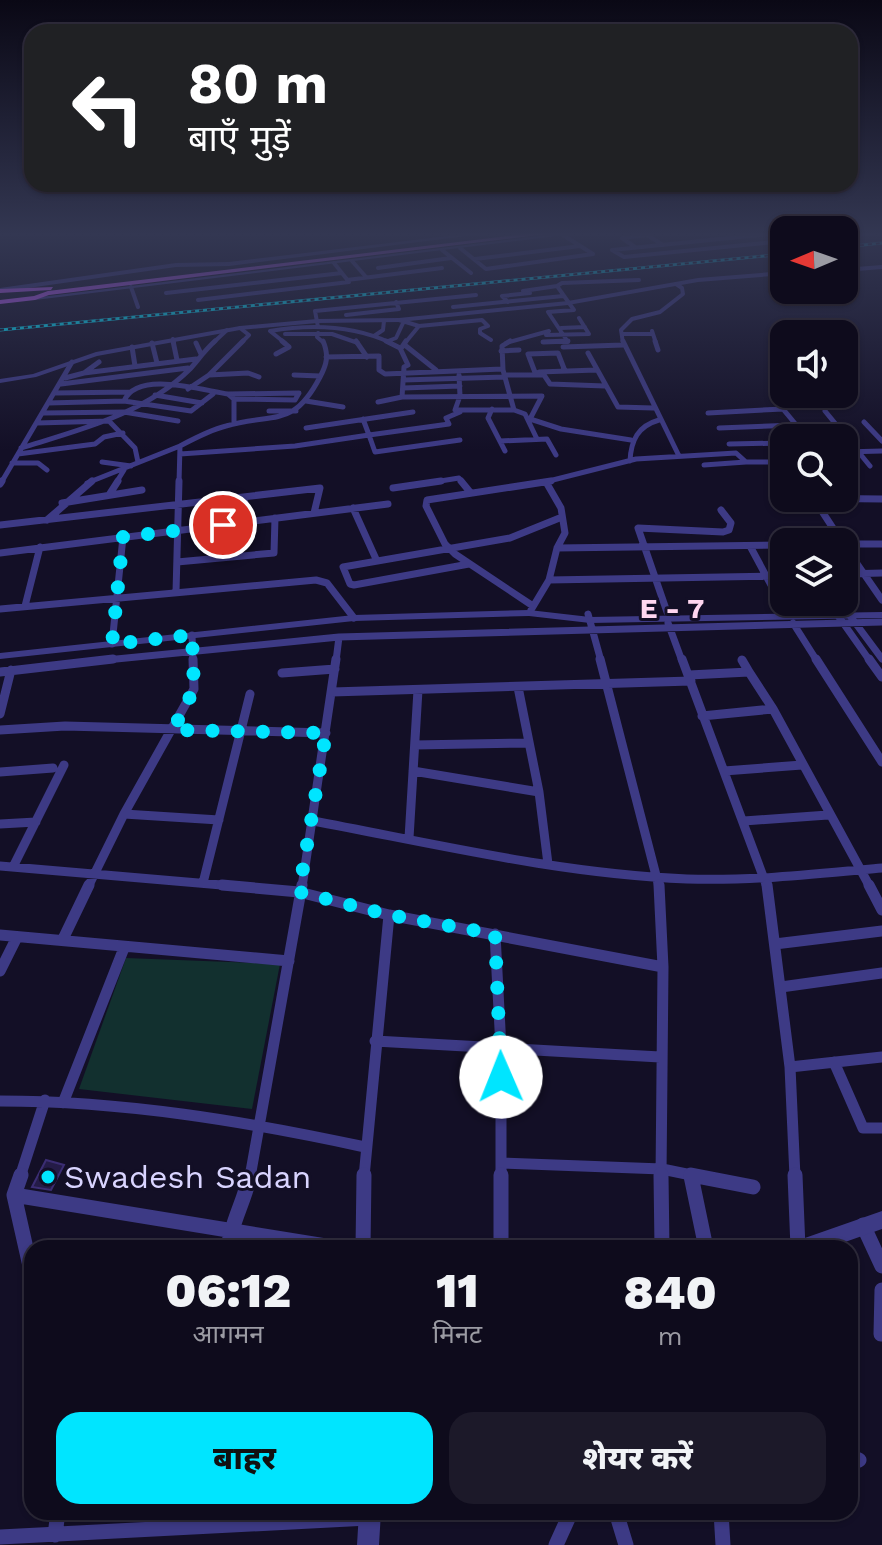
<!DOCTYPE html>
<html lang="hi">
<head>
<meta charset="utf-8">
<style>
	:root { --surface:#0e0b1c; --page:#1c1929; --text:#f1f3f6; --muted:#9b9ba3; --line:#2e2b3b; --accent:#00e5ff }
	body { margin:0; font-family:"Work Sans","Noto Sans Devanagari",sans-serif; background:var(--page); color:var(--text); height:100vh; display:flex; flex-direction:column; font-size:30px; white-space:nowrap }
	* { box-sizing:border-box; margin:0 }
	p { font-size:26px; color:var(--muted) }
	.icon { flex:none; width:44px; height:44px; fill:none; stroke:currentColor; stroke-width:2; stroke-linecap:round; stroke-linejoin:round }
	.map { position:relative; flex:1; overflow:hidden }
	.details { position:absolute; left:24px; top:1240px; width:834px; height:280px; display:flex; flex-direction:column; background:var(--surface); border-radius:24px; box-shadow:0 2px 6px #0004,0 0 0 2px var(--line) }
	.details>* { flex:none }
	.hud { position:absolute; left:24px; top:24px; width:834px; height:168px; border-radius:24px; box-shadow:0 2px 6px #0004,0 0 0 2px var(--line); background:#202124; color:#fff; overflow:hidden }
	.needle { width:52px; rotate:268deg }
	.fabs { position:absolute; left:770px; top:216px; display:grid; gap:16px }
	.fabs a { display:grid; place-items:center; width:88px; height:88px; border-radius:16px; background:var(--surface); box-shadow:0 2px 6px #0004,0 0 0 2px var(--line); font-size:40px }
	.pin { position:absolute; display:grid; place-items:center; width:68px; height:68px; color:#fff; margin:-34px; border:4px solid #fff; border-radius:50%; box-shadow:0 2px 8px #0007 }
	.me { position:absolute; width:88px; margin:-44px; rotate:359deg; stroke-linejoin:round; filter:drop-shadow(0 0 6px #0008) }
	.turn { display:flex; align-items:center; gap:28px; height:168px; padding:0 32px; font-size:36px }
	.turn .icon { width:104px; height:104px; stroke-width:2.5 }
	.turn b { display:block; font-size:56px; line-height:68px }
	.eta { display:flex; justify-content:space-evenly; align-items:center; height:136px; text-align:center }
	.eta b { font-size:48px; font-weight:800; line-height:56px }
	.primary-button { display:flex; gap:16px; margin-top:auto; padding:16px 32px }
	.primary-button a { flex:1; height:92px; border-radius:24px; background:var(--accent); color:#111; font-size:32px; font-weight:800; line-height:92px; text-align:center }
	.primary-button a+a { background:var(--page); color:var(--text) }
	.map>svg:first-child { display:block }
</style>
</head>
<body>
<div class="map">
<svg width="882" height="1545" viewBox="0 0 882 1545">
	<rect width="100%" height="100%" fill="#130f26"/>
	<path fill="#12302f" d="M 126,958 L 280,964 L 252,1109 L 79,1089 Z"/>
	<path fill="#241b47" stroke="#3b2d73" stroke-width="2" d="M 46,1160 L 64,1165 L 51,1190 L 32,1187 Z"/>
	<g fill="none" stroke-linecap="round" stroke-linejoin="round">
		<path stroke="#3d3a85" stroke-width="4" d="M 778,233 L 612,250 L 624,257 L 784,241
			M 844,236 L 874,233
			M 635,247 L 622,238 L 647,235 L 663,245
			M 460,248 L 486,269 L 593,254 L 563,235
			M 442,250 L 471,273
			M 475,259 L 580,246
			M 352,261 L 366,277
			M 378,268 L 451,258
			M 347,280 L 442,268
			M 131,287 L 138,307
			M 523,291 L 557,286
			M 166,293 L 342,273
			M 198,300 L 349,282 L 334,263
			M 508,302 L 502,296 L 530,293
			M 453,307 L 563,296
			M 346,315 L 399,309 L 396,302
			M 399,320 L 419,326 L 482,320 L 488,326 L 480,329 L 480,333 L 491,340
			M 318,327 L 315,311 L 476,295
			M 240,328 L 249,335 L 241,343
			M 561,328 L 585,327
			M 652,331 L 656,343
			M 318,333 L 317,337 L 324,343
			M 285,334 L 332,334 L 358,343
			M 622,334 L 653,334
			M 546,335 L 589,334 L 579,318
			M 374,336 L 383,330 L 384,321
			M 173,339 L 174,343
			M 388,341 L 396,338 L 404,321
			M 543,342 L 568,342 L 548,312 L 574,310 L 557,286 L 562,283 L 639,280
			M 213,343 L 227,330
			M 285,343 L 270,331 C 311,324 352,325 391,343
			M 405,343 L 419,326
			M 506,343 L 549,331
			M 623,343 L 621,330 L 632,319 L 660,312 L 683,294 L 682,288 L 676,284"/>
		<path stroke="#3d3a85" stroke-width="5" d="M 173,341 L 177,360
			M 356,341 L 367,357
			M 386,341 L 400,348 L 408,365 L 404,367 L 402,397
			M 510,341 L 502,346 L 503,370 L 514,410 L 525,414 L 537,439
			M 623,341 L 679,456
			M 655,341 L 658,350
			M 543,342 L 568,341
			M 152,343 L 157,363
			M 196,343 L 201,354
			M 406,346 L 436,370
			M 132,347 L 135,366
			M 402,347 L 406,341
			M 563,347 L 623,345
			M 501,351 L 519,350
			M 588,353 L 618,407 L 653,408
			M 276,354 L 289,347 L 282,341
			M 326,357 L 379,356 L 379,370 L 385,374 L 502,369
			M 539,372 L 596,370
			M 84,373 L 196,359
			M 209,375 L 248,373 L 259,377
			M 294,375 L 320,376
			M 459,375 L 460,396 L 455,410 L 514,410
			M 504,375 L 544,375 L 550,384 L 605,386
			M 536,375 L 528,354 L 558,353 L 565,371
			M 65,378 L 84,373 L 99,362
			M 403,380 L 505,377
			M 61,384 L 188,368
			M 403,388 L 460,386
			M 188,389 L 209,375 L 243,341
			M 55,393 L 130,392
			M 228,394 L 299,393 L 295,400 L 234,399
			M 155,395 L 202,403
			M 124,401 C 137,370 201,390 228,394 L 234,399 L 234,424
			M 306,401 L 343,407
			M 378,402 L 402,397 L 542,396 L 530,419
			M 48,403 L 124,401 L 191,411 L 213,394
			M 492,409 L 488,418 L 505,451
			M 269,411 L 296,411
			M 825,411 L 870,466
			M 44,413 L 124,412 L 178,421
			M 708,413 L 783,409 L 807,438
			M 527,418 L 561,429 L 631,440
			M 363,419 L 369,435 L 449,424 L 446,418 L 460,412
			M 864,422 L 882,441
			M 37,423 L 109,421 L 135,448 L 138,462
			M 306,428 L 413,412
			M 719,428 L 797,425
			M 500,441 L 547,439 L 556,455
			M 729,444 L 784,443
			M 21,448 C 79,430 145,414 190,369 C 198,360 205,350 215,341
			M 844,452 L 882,451
			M 18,454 L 95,444 L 104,437 L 123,433
			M 180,454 L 295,446 L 369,435 L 375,452 L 460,440
			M 630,461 C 631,440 638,426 659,420
			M 102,462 L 131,466
			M 12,463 L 38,463 L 47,470
			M 770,463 L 784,478
			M 704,465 L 746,462
			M 1,483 L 72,362
			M 87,483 L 180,446
			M 116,483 L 124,470
			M 179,483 L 180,446 C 195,438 210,430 226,426 C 275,412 293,429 320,377 C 327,364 329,355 323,341
			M 428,483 L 459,478 L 463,483
			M 541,483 L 636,459 L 736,453 L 746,462 L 784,462"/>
		<path stroke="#3d3a85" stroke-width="7" d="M 461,481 L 470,492
			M 0,484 L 2,481
			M 393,488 L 441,481
			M 109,495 L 118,481
			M 243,497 L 251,521
			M 780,498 L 784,498
			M 792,498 L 882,499
			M 814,499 L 842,542
			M 62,503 L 142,490
			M 353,508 L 376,559
			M 47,520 L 92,481
			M 0,525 L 320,488 L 314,513
			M 844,544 L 882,544
			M 844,545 L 882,600
			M 750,546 L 785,611
			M 557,548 L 784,545
			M 0,553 L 388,504
			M 221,557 L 223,500
			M 177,562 L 274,553 L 275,518
			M 469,564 L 354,585 L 350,584 L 343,567 L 510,538 L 562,517
			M 844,574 L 882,573
			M 549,580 L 784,576
			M 176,592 L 179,481
			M 25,606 L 40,547
			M 533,606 L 455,554 L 445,544 L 426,506 L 427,500 L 551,481
			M 0,609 L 316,580 L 327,583 L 354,618
			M 845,609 L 882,659
			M 531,610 L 549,580 L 557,548 L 565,533 L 561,508 L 546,482
			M 834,610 L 870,661
			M 667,612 L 638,528 L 723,532 L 729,530 L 731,523 L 721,510
			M 588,614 L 601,661
			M 668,623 L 682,661
			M 793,623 L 817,661
			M 192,635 L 193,661
			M 112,644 L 123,537
			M 96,661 L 339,637 L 882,622
			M 336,661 L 339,637"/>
		<path stroke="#3d3a85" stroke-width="9" d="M 600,659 L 659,887
			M 682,659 L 767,887
			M 816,659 L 882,762
			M 869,659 L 882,677
			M 742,660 L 749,672
			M 0,672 L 113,659
			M 282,673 L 335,669
			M 689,675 L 749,672 L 773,709 L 870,887
			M 518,687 L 539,792 L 548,864
			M 332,692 L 691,681
			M 0,714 L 11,670
			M 702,716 L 773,709
			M 0,730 L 65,726 L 326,733
			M 415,745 L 528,743
			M 413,771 L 539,792
			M 724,771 L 802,765
			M 0,772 L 53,768
			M 124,814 L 219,820
			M 313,821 C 436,844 561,874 687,879 C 752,881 817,874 882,868
			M 744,821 L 828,815
			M 0,824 L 36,822
			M 409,838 L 418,690
			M 0,866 L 245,887
			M 13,867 L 64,765
			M 203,883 L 250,694
			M 88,887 L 124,814 L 194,689 L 193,659
			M 302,887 L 336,659"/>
		<path stroke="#3d3a85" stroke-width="11" d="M 222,885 L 299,892 L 389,915 L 663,967
			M 659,885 L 663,967 L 661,1177
			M 767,885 L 790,1067 L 795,1177
			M 869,885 L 882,910
			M 495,934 L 501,1048 L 501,1177
			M 0,935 L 289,961
			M 63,939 L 89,885
			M 775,944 L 882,931
			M 0,971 L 17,937
			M 781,987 L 882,973
			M 375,1041 L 660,1057
			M 834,1062 L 863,1128 L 882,1128
			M 790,1067 L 882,1057
			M 0,1101 C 124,1101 244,1121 365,1147
			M 63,1103 L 124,948
			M 503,1163 L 662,1169 L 701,1177
			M 20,1177 L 45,1100
			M 250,1177 L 302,885
			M 364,1177 L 389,915"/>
		<path stroke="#3d3a85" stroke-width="15" d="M 21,1175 L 14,1195 L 32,1275
			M 501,1175 L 501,1248
			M 661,1175 L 662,1248
			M 691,1175 L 753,1187
			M 795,1175 L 798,1248
			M 691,1176 L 706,1248
			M 14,1195 L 338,1248
			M 863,1225 L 882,1266
			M 228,1248 C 231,1223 245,1200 250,1175
			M 363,1248 L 364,1175
			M 881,1334 L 882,1290
			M 850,1456 L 859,1460
			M 616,1512 L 626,1545
			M 721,1512 L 723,1545
			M 198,1526 L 199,1512
			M 55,1535 L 58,1512
			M 0,1537 L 368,1518
			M 556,1545 L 571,1512"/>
		<path fill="#3d3a85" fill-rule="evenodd" d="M 473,233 L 490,233 L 229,266 L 176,267 L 0,292 L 0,288 L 176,263 L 229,262 Z
			M 564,233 L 581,233 L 35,300 L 32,298 Z
			M 882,265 L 882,269 L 844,272 L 844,268 Z
			M 784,271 L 784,275 L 698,282 L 568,305 L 399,322 L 317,323 L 240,330 L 97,356 L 36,377 L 0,383 L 0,379 L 33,374 L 96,352 L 240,326 L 317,319 L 399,318 L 568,301 L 698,278 Z
			M 529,610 L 590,617 L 882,612 L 882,618 L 590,623 L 529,616 L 354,621 L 0,659 L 0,653 L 354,615 Z
			M 882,1211 L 882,1229 L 828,1248 L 793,1248 L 796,1242 L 802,1239 Z
			M 359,1512 L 381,1512 L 379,1545 L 357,1545 Z"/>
		<path fill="#c25bff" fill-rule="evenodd" d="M 534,233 L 554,233 L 49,295 L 35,300 L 0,304 L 0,300 L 34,296 L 48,291 Z
			M 53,287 L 51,290 L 0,293 L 0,289 Z"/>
		<g stroke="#00e5ff" stroke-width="3">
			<path id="rail" d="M 844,247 L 882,243
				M 0,330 L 784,254"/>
		</g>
		<use href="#rail" stroke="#130f26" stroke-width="2" stroke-dasharray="4" stroke-linecap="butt"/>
	</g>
	<linearGradient id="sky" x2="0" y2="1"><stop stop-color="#0a0815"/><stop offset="0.52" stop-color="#333752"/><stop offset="1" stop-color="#333752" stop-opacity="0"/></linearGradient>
	<rect width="882" height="450" fill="url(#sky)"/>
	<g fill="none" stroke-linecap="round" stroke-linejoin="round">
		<path stroke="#00e5ff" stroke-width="14" stroke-dasharray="0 25.2" d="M 223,525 L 123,537 L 112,644 L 192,635 L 194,689 L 173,730 L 326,733 L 299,892 L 389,915 L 495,934 L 501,1077"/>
	</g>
	<circle fill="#00e5ff" stroke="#130f26" stroke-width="3" cx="48" cy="1177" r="8"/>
	<g text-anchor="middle" stroke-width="6" stroke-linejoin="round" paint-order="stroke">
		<g font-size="28" font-weight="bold" fill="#ffd6f0" stroke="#130f26">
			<text x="672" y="618">E - 7</text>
		</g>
		<g font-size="32" fill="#d9d4ff" stroke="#130f26" text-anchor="start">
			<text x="64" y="1188">Swadesh Sadan</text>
		</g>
	</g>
</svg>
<div class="fabs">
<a><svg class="needle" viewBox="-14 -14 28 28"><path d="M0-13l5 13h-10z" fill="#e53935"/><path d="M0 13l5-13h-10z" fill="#9b9ba3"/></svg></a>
<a><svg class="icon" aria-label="sound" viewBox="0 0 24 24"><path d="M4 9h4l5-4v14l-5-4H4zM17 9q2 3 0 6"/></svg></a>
<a><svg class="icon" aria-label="search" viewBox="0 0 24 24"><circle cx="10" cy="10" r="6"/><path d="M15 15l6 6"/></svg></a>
<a><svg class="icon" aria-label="layers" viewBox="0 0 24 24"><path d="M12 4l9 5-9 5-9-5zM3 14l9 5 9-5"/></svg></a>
</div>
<div class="pin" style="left:223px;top:525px;background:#d93025"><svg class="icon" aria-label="arrive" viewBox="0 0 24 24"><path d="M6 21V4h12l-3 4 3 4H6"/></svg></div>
<svg class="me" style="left:501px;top:1077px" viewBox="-20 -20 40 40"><circle r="19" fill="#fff"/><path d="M0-13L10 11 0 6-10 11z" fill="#00e5ff"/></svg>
<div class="hud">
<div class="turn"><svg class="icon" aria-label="left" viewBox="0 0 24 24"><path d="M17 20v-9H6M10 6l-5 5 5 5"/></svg><div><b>80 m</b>बाएँ मुड़ें</div></div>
</div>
<section class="details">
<div class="eta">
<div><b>06:12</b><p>आगमन</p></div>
<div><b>11</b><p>मिनट</p></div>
<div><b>840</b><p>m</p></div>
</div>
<div class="primary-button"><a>बाहर</a><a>शेयर करें</a></div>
</section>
</div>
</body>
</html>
